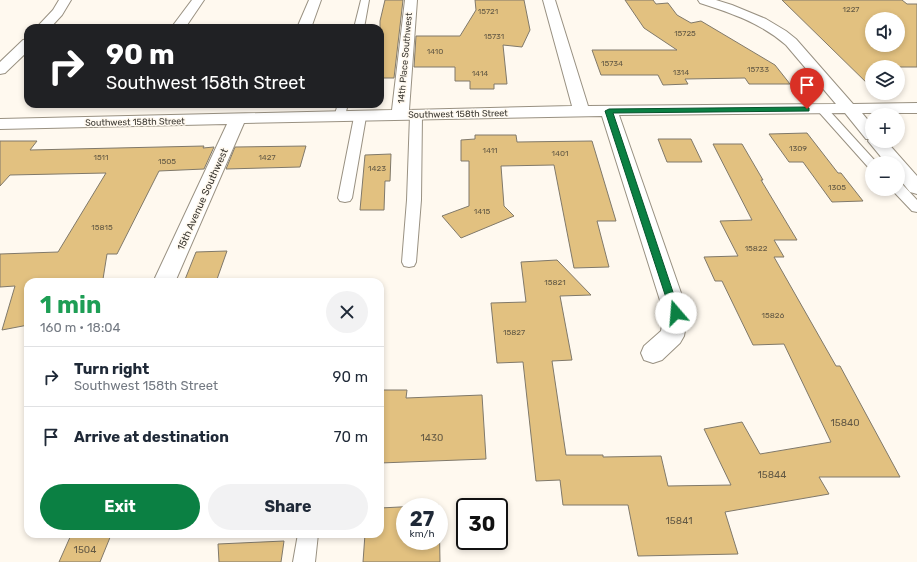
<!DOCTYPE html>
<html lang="en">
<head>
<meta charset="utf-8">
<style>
	:root { --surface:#fff; --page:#f2f2f3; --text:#1f2937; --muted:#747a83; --line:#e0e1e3; --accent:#0b8043 }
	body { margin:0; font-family:Rubik,sans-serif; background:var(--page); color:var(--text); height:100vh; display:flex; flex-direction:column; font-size:15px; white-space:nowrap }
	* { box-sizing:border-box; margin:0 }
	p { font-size:13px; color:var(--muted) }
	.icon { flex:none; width:22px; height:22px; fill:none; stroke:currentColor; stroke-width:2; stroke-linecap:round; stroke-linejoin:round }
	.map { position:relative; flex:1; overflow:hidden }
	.drawer { position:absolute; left:24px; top:278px; width:360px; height:260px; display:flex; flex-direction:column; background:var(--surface); border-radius:12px; box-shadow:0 2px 6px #0003 }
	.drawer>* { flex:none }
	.hud { position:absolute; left:24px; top:24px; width:360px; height:84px; border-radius:12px; box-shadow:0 2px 6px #0003; background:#202124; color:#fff; overflow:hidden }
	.fabs { position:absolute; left:865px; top:12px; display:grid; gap:8px }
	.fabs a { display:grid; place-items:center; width:40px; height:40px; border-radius:50%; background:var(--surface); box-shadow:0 2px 6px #0003; font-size:20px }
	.speed { position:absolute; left:396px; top:498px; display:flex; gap:8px; font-size:20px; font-weight:700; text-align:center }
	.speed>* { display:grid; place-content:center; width:52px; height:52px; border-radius:50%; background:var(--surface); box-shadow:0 2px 6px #0003; line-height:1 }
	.speed small { font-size:10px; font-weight:400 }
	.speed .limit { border:2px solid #111; border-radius:6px; background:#fff; color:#111 }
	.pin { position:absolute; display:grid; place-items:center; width:34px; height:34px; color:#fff; margin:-41px -17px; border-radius:50% 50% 50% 0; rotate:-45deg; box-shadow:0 0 4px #0007 }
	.pin .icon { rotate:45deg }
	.me { position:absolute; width:44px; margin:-22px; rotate:342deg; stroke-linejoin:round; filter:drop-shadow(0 0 3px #0008) }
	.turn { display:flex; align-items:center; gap:14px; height:84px; padding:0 16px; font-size:18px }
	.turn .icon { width:52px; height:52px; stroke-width:2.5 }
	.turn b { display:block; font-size:28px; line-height:34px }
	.round { display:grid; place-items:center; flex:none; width:42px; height:42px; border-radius:21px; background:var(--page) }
	.head { display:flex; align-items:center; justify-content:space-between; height:68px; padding:0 16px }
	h1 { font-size:24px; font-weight:700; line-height:30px; color:#1e9e55 }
	.button { display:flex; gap:8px; margin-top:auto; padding:8px 16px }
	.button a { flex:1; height:46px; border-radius:24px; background:var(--accent); color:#fff; font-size:16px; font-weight:700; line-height:46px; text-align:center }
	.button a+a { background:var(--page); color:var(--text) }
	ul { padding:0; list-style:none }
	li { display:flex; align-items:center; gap:12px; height:60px; padding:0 16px; border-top:1px solid var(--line) }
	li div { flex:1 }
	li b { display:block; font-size:15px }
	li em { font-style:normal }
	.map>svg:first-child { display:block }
</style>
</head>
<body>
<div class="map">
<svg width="917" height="562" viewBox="0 0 917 562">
	<rect width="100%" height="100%" fill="#fff9ef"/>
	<path fill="#e2c180" stroke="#80796a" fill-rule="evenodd" d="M 385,0 L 403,0 L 394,78 L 380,78 L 380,21 Z
		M 475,0 L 524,0 L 530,30 L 522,47 L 503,45 L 507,84 L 494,84 L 494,89 L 470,89 L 470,81 L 455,81 L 455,67 L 414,67 L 416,36 L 460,36 L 476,10 Z
		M 625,0 L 653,0 L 656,4 L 668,3 L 677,15 L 691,23 L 701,21 L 775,65 L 790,84 L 749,84 L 745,78 L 685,79 L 688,84 L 663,85 L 658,75 L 601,75 L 592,50 L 677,50 L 644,28 Z
		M 782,0 L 902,0 L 907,4 L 917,4 L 917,67 L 872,67 L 872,88 ZM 872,19 L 898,19 L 898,45 L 872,45 Z
		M 807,133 L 838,173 L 841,173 L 863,201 L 832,202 L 803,162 L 789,162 L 769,134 Z
		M 475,135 L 516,135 L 517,142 L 592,141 L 616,221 L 597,221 L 609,267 L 574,268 L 554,165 L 501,166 L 504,206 L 514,216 L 461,238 L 442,216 L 469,206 L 469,161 L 461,161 L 461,140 L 475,139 Z
		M 658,139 L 691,139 L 702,162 L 667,162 Z
		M 0,141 L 37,141 L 30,150 L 204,146 L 203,148 L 214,147 L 204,169 L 159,171 L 117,254 L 107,254 L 103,279 L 88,282 L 28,282 L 28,325 L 2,330 L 15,286 L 0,287 L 0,254 L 58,252 L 106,173 L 10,175 L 0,186 Z
		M 713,144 L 742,144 L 763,180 L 761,180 L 797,240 L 774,240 L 784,257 L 774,257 L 836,366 L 840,366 L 900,477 L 819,477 L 829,494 L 725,512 L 738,554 L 638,556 L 628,505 L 563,505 L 560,480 L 536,481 L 523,362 L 497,363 L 491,303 L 526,302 L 521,262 L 557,260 L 591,295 L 560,296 L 572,360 L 552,361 L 566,455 L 603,455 L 603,457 L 661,456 L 668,486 L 731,485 L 704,429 L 742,422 L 760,454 L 831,442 L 784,344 L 753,345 L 722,281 L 715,281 L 704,257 L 738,256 L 720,221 L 752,220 Z
		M 306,146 L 300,167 L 226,169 L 235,147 Z
		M 391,154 L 390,181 L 385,181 L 384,210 L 360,210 L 365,155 Z
		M 227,251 L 216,282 L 184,282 L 196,252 Z
		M 383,390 L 407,390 L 406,398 L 482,395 L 486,459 L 380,463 L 380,414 Z
		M 439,505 L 440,562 L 363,562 L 365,534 L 380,534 L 380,508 ZM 405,507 L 439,507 L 439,541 L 405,541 Z
		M 71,535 L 111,535 L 100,562 L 59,562 Z
		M 284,541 L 281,562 L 219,562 L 218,544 Z"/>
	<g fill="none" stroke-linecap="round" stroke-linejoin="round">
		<g stroke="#999182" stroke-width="2">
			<path id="service" d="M 361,0 L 369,0 L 364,28 L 354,28 Z
				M 338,104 L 348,104 L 344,119 L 336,119 L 334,117 Z
				M 822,106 L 826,107 L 877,163 L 872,163 L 872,168 L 868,167 L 818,111 L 817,109 Z
				M 416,112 L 422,115 L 421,200 L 416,262 L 414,266 L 409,267 L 404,266 L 402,262 L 407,200 L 410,115 Z
				M 360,114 L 366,117 L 352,198 L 350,201 L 345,202 L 340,201 L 338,198 L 354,117 Z
				M 898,184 L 903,185 L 917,200 L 917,212 L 912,211 L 893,191 L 892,189 L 898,189 Z
				M 298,534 L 318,534 L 315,562 L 293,562 Z"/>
		</g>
		<g stroke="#999182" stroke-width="2">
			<path id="minor" d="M 59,0 L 71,0 L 62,15 L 50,28 L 36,28 L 53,10 Z
				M 192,0 L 204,0 L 185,28 L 171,28 Z
				M 309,0 L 321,0 L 311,28 L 297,28 Z
				M 405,0 L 417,0 L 409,110 L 572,106 L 543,0 L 555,0 L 588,106 L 836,104 L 786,45 C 761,23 731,13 700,3 L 698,0 L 716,0 L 732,5 L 766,19 L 786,31 L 796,39 L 853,104 L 917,103 L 917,113 L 862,113 L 872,125 L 872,141 L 886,141 L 917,176 L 917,194 L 910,192 L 898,177 L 898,163 L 886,163 L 868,141 L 869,139 L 866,139 L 845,113 L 619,115 L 688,313 L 684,336 L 680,343 L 662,360 L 653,363 L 644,360 L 641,353 L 644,346 L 661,331 L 664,313 L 602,116 L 244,123 L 175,282 L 157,282 L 155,278 L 227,124 L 0,129 L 0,119 L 392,110 Z
				M 28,39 L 28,51 L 5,73 L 0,74 L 0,62 L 23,40 Z"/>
		</g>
		<use href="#service" fill="#fff" fill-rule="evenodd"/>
		<use href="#minor" fill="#fff" fill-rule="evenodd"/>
	</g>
	<path fill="#0b8043" stroke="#07532c" d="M 807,107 L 809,108 L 809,111 L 613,113 L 680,313 L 679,316 L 672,316 L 605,111 L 609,109 Z"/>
	<g text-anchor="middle" stroke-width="3" stroke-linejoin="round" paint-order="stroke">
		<g font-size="8" fill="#635944">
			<text x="851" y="12">1227</text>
			<text x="488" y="14">15721</text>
			<text x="685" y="36">15725</text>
			<text x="494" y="39">15731</text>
			<text x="435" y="54">1410</text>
			<text x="612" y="66">15734</text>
			<text x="758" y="72">15733</text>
			<text x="681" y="75">1314</text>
			<text x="480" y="76">1414</text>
			<text x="798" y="151">1309</text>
			<text x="490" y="153">1411</text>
			<text x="560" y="156">1401</text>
			<text x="101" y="160">1511</text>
			<text x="267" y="160">1427</text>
			<text x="167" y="164">1505</text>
			<text x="377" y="171">1423</text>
			<text x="837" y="190">1305</text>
			<text x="482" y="214">1415</text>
			<text x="102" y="230">15815</text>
			<text x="756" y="251">15822</text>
			<text x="555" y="285">15821</text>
			<text x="773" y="318">15826</text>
			<text x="514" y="335">15827</text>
		</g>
		<g font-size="9" fill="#393630" stroke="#fff9ef">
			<text transform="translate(405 58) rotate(-85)" y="3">14th Place Southwest</text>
			<text transform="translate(458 114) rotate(-1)" y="3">Southwest 158th Street</text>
			<text transform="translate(135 122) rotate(-1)" y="3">Southwest 158th Street</text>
		</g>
		<g font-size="10" fill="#393630" stroke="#fff9ef">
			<text transform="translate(202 199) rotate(-66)" y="4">15th Avenue Southwest</text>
		</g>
		<g font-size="10" fill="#635944">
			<text x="845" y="426">15840</text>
			<text x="432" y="441">1430</text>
			<text x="772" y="478">15844</text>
			<text x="679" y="524">15841</text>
			<text x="85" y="553">1504</text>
		</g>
	</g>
</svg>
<div class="fabs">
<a><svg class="icon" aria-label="sound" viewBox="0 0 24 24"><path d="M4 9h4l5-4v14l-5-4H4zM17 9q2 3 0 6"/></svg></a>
<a><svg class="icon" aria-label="layers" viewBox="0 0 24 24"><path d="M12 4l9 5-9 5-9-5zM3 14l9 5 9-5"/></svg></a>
<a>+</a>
<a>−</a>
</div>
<div class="speed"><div>27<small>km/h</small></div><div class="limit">30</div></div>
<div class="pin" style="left:807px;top:109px;background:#d93025"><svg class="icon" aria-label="arrive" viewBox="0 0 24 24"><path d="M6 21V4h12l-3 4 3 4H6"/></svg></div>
<svg class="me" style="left:676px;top:313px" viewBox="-20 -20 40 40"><circle r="19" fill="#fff"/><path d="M0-13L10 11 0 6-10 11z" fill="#0b8043"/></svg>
<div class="hud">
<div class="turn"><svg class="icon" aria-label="right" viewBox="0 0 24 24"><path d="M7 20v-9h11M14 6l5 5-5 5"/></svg><div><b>90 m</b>Southwest 158th Street</div></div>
</div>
<section class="drawer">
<div class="head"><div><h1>1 min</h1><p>160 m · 18:04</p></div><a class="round"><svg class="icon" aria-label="close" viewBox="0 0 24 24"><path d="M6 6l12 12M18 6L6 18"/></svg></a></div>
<ul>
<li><svg class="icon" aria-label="right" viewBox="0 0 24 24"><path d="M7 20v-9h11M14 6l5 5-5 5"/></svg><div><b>Turn right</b><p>Southwest 158th Street</p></div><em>90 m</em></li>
<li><svg class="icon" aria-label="arrive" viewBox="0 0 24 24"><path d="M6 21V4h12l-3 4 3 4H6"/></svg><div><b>Arrive at destination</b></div><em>70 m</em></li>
</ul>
<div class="button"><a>Exit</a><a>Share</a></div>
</section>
</div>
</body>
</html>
